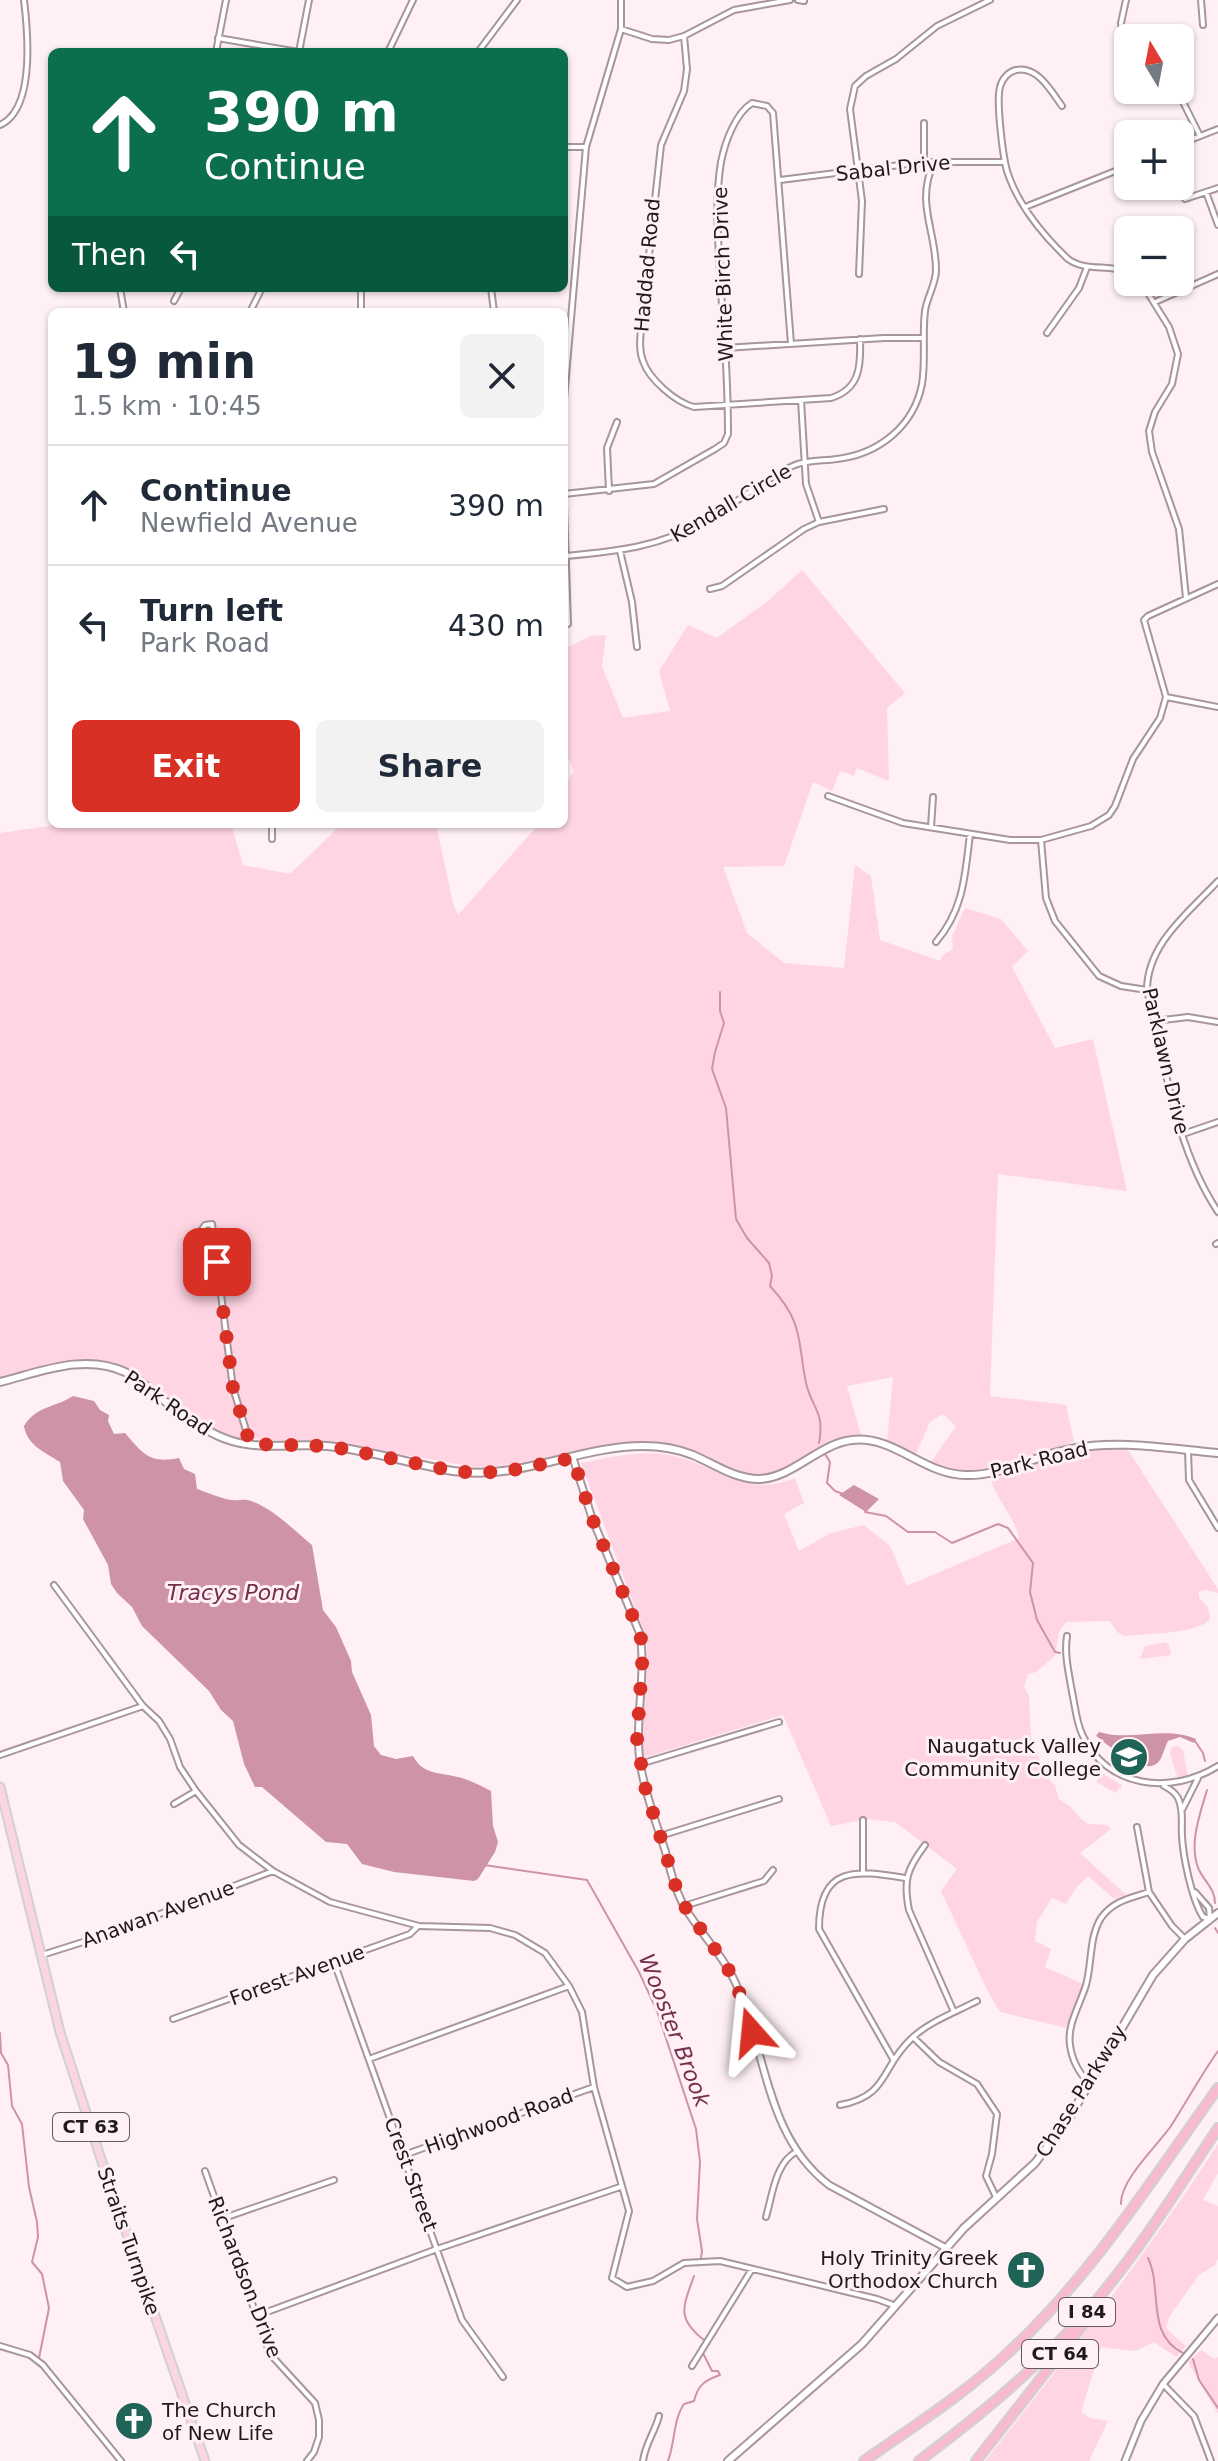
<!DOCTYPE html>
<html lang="en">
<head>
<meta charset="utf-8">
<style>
	:root { --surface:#fff; --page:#f2f2f3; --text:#1f2937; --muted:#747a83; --line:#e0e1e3; --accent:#d93025 }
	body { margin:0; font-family:"DejaVu Sans",sans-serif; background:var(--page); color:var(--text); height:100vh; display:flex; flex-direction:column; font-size:30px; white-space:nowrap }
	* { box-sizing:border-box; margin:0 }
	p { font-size:26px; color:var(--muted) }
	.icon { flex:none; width:44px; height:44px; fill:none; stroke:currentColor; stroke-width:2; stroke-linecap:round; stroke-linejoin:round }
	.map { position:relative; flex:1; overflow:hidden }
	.side { position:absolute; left:48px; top:308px; width:520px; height:520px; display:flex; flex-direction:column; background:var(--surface); border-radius:12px; box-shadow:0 2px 6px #0004 }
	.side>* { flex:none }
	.guide { position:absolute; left:48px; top:48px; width:520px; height:244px; border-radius:12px; box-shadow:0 2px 6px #0004; background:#0b6e4f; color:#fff; overflow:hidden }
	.needle { width:52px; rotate:350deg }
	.fabs { position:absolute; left:1114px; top:24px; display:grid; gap:16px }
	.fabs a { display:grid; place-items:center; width:80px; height:80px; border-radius:12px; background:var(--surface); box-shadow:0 2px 6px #0004; font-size:40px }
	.pin { position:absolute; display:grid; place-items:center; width:68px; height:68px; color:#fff; margin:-34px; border-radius:16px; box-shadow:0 4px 12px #0006 }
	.me { position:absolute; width:88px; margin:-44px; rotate:342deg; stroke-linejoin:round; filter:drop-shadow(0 0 6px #0008) }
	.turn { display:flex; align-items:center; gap:28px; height:168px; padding:0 24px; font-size:36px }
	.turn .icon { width:104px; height:104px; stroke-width:2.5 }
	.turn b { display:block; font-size:56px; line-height:68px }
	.then { display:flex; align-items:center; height:76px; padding:0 24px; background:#0003; gap:16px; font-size:30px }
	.round { display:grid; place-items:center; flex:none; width:84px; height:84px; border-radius:12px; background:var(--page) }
	.summary { display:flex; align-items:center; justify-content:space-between; height:136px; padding:0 24px }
	h1 { font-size:48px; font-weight:700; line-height:60px }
	.action { display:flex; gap:16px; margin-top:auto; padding:16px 24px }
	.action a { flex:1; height:92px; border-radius:12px; background:var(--accent); color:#fff; font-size:32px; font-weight:700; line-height:92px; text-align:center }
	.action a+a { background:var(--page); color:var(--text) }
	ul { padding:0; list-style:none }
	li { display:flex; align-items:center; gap:24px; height:120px; padding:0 24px; border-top:2px solid var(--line) }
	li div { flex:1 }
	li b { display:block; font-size:30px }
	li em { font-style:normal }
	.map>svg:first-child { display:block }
</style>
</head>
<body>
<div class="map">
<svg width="1218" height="2461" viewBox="0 0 1218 2461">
	<rect width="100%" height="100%" fill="#fff0f5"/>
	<path fill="#ffd5e3" d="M 802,570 L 905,693 L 887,708 L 889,781 L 857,768 L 854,776 L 840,771 L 832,791 L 813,782 L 784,866 L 723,867 L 747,933 L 784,963 L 844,968 L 855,865 L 871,876 L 880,940 L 940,961 L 943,955 L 953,949 L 952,936 L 965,908 L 1001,919 L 1028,951 L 1012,967 L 1055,1048 L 1093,1039 L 1127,1191 L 998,1174 L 990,1396 L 1066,1405 L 1074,1442 L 978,1471 C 961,1472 947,1469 931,1462 L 956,1426 L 943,1414 L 930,1422 L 916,1454 L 887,1441 L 893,1377 L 847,1386 L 861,1435 C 824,1436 802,1472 766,1475 C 743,1477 724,1463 703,1454 C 687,1447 668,1442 650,1442 C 591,1439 534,1468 475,1467 L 341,1444 L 239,1438 L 212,1429 L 132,1374 L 102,1361 L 67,1362 L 0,1378 L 0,833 L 63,824 L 231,824 L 243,865 L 290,874 L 342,824 L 436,824 L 453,903 L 458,915 L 539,824 L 564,824 L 564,787 L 574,771 L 564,748 L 564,649 L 591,636 L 606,635 L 602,666 L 623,718 L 670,711 L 659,671 L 688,625 L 717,638 L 769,600 Z
		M 1097,1450 L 1128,1450 L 1218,1589 L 1218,1593 L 1205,1590 L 1199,1592 L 1199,1597 L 1208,1608 L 1210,1619 C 1198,1634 1144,1634 1124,1636 L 1117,1632 L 1110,1621 L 1066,1622 L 1059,1632 L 1055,1656 L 1036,1672 L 1028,1674 L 1024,1687 L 1029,1696 L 1031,1738 L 1046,1775 L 1055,1786 L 1059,1799 L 1071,1807 L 1080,1818 L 1088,1824 L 1107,1825 L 1111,1829 L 1080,1853 L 1126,1895 L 1114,1899 L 1088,1876 L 1076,1888 L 1066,1904 L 1052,1898 L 1037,1922 L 1035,1941 L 1051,1949 L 1045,1967 L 1083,1984 L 1066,2028 L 1000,2012 L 987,1990 L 941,1891 L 957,1869 L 895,1822 L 868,1819 L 831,1826 L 783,1715 L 643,1758 C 639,1718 651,1677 646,1637 L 581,1463 C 608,1458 635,1451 663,1454 C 713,1461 741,1500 795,1478 L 804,1503 L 784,1514 L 799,1551 L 831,1533 L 864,1525 L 890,1546 L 907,1586 L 1019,1538 C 1014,1516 998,1502 991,1480 L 1044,1461 Z
		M 1166,1642 L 1169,1645 L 1171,1655 L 1140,1659 L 1145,1646 Z
		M 1178,1746 L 1183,1750 L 1188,1777 L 1178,1779 L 1170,1754 L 1172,1747 Z
		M 1102,1773 L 1122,1785 L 1121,1789 L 1119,1788 L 1116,1793 L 1096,1782 Z
		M 1218,2144 L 1218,2173 L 1203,2200 L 1218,2206 L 1218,2258 L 1215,2265 L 1199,2275 L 1169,2317 L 1166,2328 L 1186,2346 L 1176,2357 L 1154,2342 L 1135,2351 L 1101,2347 L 1081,2412 L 1090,2418 L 1108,2421 L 1089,2461 L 985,2461 C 1067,2358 1146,2254 1218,2144 Z
		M 1201,2350 L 1215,2359 L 1218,2357 L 1218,2414 L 1188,2362 Z"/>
	<path fill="#ce93a7" d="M 73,1396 L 94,1401 L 100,1410 L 109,1415 L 108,1421 L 114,1434 L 125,1433 C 143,1454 150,1464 179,1458 L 184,1469 L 195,1474 L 197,1489 C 206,1492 225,1500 233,1500 C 240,1501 244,1498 251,1501 C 272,1508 295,1531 312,1545 L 323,1610 L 336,1627 L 351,1661 L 352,1672 L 371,1715 L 374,1746 L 381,1755 L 396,1759 L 413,1756 C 423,1774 436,1772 453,1776 C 466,1778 480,1785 491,1791 L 493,1826 L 498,1842 L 495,1852 L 478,1879 L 474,1881 L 394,1872 L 362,1864 L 347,1844 L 326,1842 L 262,1787 L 255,1787 L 244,1764 L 233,1721 L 221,1710 L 209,1691 L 142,1626 L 132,1607 L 117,1593 L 111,1584 L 108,1565 L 83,1519 L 84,1510 L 63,1481 L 60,1462 C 44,1452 27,1445 24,1426 C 37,1405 55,1408 73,1396 Z
		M 854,1485 L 879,1499 L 866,1512 L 839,1495 Z
		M 1099,1732 C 1131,1742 1165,1725 1196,1739 L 1194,1743 L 1180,1737 L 1168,1741 C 1165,1747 1163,1755 1160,1760 C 1145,1781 1108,1744 1096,1736 Z"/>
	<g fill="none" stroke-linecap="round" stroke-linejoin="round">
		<path stroke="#ce93a7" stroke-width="2" d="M 720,992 L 720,1011 L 724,1023 L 715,1052 L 712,1069 L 726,1108 L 736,1219 L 747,1238 L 769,1263 L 772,1276 L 770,1286 C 804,1323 797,1338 806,1383 C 812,1409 825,1411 819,1443
			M 825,1454 L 830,1462 L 827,1483 L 835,1491 L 843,1494
			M 865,1512 L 886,1516 L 908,1532 L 935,1532 L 952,1543 L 998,1524 L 1008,1528 L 1033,1563 L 1030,1592 L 1037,1620 L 1055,1652 L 1060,1653
			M 1195,1741 L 1203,1753 L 1205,1761
			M 1207,1790 C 1200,1814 1188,1845 1199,1870 C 1205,1882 1215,1889 1215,1903
			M 484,1865 L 587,1880 L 639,1972 L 657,2011 L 696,2129 L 700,2162 L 697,2219 L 702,2251 L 701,2258
			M 1215,1928 L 1218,1933
			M 0,2033 L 1,2053 L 8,2065 L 12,2106 L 22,2124 L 29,2187 L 37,2222 L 38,2237 L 32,2262 L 42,2274 L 49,2308 L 39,2358
			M 1121,2204 C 1120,2180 1157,2146 1171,2126 C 1187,2101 1201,2075 1218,2051
			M 1148,2258 C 1163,2289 1145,2334 1183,2353
			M 694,2276 C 683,2307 676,2318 704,2340
			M 1193,2359 L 1199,2380 L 1218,2408
			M 668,2461 C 675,2443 673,2420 684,2404 L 694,2401 C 698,2385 705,2380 720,2375 L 718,2371 L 712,2371 L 704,2355"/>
		<g stroke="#a7969c" stroke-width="8">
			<path id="minor" d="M 798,0 L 804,1
				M 1201,0 L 1203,25
				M 621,29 L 652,39 L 669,40 L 684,36 L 734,10 L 790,0
				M 684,36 L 687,69 L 684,91 L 661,145 L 641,329 C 640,340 639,351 643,361 C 649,379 675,402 694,407 L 831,398 C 860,389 861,366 860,339
				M 218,38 L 298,52
				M 216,52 L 226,0
				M 299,52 L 309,0
				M 388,52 L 413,0
				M 478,52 L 517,0
				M 1124,64 L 1121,23 L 1126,0
				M 1177,90 L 1200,136
				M 1062,106 C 1051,91 1038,66 1016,70 C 1008,72 1002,79 1000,87 C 996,101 1003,160 1008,174 C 1019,206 1044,236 1068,259 C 1086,272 1108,264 1128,272
				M 924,123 L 924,162
				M 0,125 C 35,109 28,33 24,0
				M 1180,144 L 1218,129
				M 564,147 L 586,147
				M 780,180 L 924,162 L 1004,162
				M 1206,192 L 1218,225
				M 1185,199 L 1218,188
				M 1025,207 L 1128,166
				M 859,274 L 862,201 L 850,109 L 855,86 L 866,76 L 896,59 L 937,26 L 990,0
				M 1141,282 L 1169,327 L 1178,354 L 1172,384 L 1155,412 L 1149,431 L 1152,452 L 1179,529 L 1186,598
				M 120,288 L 124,312
				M 491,288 L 494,312
				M 174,301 L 181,288
				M 1155,302 L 1218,274
				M 250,312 L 262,288
				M 361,312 L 361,288
				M 1047,333 L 1079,288 L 1087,267
				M 725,348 L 884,338 L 924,338
				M 564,399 L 586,147 L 621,29 L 621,0
				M 801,400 L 806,484 L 819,522
				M 609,491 L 607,448 L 617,422
				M 564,494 L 654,484 L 715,449 L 724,443 L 728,434 C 728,387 725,339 721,292 C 719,249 714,204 721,162 C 725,142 735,114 752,103 L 767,106 L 773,113 L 791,344
				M 564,506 L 568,624
				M 620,551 L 632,602 L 637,647
				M 566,556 C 619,551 660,547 707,520 C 734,505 768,476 795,465 C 807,460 824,461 837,459 C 879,454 914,426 922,384 C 926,360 922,335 925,311 C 927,297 936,284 936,270 C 936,230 915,203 934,162
				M 1218,584 L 1148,616 L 1144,620 L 1166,697 L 1218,707
				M 710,589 L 722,586 L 804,529 L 819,522 L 884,509
				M 828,796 L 903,823 L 1010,840 L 1041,840 L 1091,826 L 1109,815 L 1115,806 L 1133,759 L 1160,718 L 1166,697
				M 272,824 L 272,839
				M 931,827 L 933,797
				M 1041,840 L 1046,898 L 1055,921 L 1099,976 L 1121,986 L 1147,990
				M 1218,881 C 1189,912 1147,944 1147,990 C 1165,1064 1175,1147 1218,1212
				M 936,942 C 964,909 965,875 970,834
				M 1155,1021 L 1188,1017 L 1218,1022
				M 1183,1134 L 1218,1122
				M 1216,1244 L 1218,1243
				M 217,1262 L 197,1248 L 195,1239 L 205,1225 L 212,1224 L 233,1388 L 250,1443
				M 1188,1450 L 1189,1480 L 1218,1528
				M 54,1585 L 143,1706 L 159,1721 L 170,1739 L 180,1767 L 196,1791 L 239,1845 L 273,1871 L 330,1902 L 419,1926 L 490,1928 L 515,1935 L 545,1953 L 569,1986 L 582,2012 L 594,2087 L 629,2211 L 612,2278 L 627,2287 L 653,2281 L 684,2263 L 720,2261 L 877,2299 L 896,2306
				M 1067,1636 C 1064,1655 1069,1673 1072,1692 C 1075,1705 1076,1721 1082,1734 C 1106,1789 1172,1795 1218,1766
				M 0,1755 L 143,1706
				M 640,1764 L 779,1722
				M 1164,1786 C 1170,1789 1175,1792 1178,1798 C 1184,1810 1181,1824 1182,1836 C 1183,1857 1192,1900 1203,1917 L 1210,1919
				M 174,1804 L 196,1791
				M 1183,1808 L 1198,1778
				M 863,1820 L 863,1871
				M 1137,1827 L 1149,1892 L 1172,1926 L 1185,1939
				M 660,1836 L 779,1799
				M 925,1845 C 907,1869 903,1880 909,1910 L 954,2012
				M 1195,1892 L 1209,1908 L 1210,1919
				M 684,1906 L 764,1881 L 773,1870
				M 42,1955 L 102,1936 L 273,1871
				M 334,1962 L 462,2320 L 503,2377
				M 173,2019 L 410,1934 L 417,1927
				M 913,2037 L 939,2062 L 977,2084 L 997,2114 L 992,2154 L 986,2176 L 996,2197
				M 369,2059 L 569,1986
				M 893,2059 L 819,1929 C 819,1865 856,1870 905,1878
				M 1089,2084 C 1079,2072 1072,2061 1070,2045 C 1067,2024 1080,2005 1086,1985 C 1092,1964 1089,1937 1101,1918 C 1113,1901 1130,1898 1149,1892
				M 840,2105 C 889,2096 880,2068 911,2039 C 928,2022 956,2012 977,2001
				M 404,2155 L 594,2087
				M 205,2171 L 270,2354 L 315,2403 L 319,2420 L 319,2437 L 314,2452 L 307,2461
				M 766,2217 C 772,2197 775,2163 796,2152
				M 221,2219 L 334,2180
				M 256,2316 L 437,2249 L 620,2187
				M 0,2346 L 30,2355 L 43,2365 L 121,2461
				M 692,2366 L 752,2269
				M 1163,2384 L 1194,2416 L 1211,2461
				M 643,2461 C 645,2444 655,2432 659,2416"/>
		</g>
		<g stroke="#a7969c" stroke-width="9">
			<path id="tertiary" d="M 573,1458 L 592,1518 L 640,1634 C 647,1679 633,1723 641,1768 C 646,1796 656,1823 665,1850 C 670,1869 675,1890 685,1908 C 701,1934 723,1955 736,1984 C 767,2052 765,2136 829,2185 L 946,2248
				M 1125,2461 L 1141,2421 L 1163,2384 L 1218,2318"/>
		</g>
		<g stroke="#a7969c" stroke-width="10">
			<path id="secondary" d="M 0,1382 C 40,1372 85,1353 125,1372 C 142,1380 156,1395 171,1406 C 190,1420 209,1434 232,1441 C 262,1450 296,1443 327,1446 C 370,1450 411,1464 453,1471 C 518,1481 579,1446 643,1446 C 659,1446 678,1449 693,1455 C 714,1464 735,1479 759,1479 C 793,1478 818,1444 852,1440 C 894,1435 924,1475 966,1475 C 1003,1476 1036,1455 1071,1449 C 1119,1439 1170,1449 1218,1453
				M 728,2461 L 862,2344 L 964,2228 L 1035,2163 L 1069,2118 L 1153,1975 L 1185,1939 L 1218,1913"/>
		</g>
		<g stroke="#d2d1d1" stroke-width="11">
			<path id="primary" d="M 0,1787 L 60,2032 L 101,2159 L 205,2461"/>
		</g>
		<g stroke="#d2d1d1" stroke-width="12">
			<path id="motorway" d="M 864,2461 C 914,2426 966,2393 1010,2351 C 1092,2275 1153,2178 1218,2088
				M 919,2461 C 983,2413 1044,2363 1095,2302 C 1141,2248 1179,2187 1218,2128
				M 976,2461 L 1089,2317"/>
		</g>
		<use href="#minor" stroke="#fff" stroke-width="4"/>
		<use href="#tertiary" stroke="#fff" stroke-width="5"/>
		<use href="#secondary" stroke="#fff" stroke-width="6"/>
		<use href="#primary" stroke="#fad6e2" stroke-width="7"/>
		<use href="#motorway" stroke="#f7bace" stroke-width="8"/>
	</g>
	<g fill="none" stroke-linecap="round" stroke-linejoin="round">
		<path stroke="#d93025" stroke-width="14" stroke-dasharray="0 25.2" d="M 217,1262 L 233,1388 L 250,1444 L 329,1446 L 454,1471 L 477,1473 L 508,1471 L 573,1458 L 592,1518 L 640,1634 L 643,1650 L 637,1740 L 645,1787 L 676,1887 L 685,1907 L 724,1962 L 736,1983 L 752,2032"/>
	</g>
	<defs>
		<g id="university-disc" transform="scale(2)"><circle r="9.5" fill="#1f6456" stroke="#fff0f5"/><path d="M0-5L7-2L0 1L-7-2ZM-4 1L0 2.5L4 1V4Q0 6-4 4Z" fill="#fff"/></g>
		<g id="church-disc" transform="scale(2)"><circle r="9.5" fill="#1f6456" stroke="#fff0f5"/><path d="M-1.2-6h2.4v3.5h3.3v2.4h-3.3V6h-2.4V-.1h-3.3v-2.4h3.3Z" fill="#fff"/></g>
	</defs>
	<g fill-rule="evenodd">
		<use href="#university-disc" x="1129" y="1757"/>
		<use href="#church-disc" x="1026" y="2270"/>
		<use href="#church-disc" x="134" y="2421"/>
	</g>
	<g text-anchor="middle" stroke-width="6" stroke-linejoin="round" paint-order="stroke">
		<g fill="#fff0f5" stroke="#625a5c" stroke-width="2">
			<rect x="53" y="2113" width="76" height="28" rx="6"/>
			<rect x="1059" y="2298" width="56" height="28" rx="6"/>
			<rect x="1022" y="2340" width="76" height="28" rx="6"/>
		</g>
		<g font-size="18" font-weight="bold" fill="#1f191b">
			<text x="91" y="2133">CT 63</text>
			<text x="1087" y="2318">I 84</text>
			<text x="1060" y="2360">CT 64</text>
		</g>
		<g font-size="20" fill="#1f191b" stroke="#fff0f5">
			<text transform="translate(893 168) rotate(-6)" y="7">Sabal Drive</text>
			<text transform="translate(647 265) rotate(-85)" y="7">Haddad Road</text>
			<text transform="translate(723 274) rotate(-92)" y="7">White Birch Drive</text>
			<text transform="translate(731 503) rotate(-30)" y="7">Kendall Circle</text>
			<text transform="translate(1166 1061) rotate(77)" y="7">Parklawn Drive</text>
			<text transform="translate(168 1403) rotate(34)" y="7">Park Road</text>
			<text transform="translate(1039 1460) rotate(-14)" y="7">Park Road</text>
			<text transform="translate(158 1914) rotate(-20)" y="7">Anawan Avenue</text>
			<text transform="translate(297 1975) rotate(-20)" y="7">Forest Avenue</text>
			<text transform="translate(1081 2091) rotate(-58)" y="7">Chase Parkway</text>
			<text transform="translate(499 2121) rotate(-20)" y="7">Highwood Road</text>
			<text transform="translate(411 2174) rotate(70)" y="7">Crest Street</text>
			<text transform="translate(129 2241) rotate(71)" y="7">Straits Turnpike</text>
			<text transform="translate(245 2277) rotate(69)" y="7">Richardson Drive</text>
		</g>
		<g font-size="20" fill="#1f191b" stroke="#fff0f5" text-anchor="end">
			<text x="1101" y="1753">Naugatuck Valley<tspan x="1101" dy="23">Community College</tspan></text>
			<text x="998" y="2265">Holy Trinity Greek<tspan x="998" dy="23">Orthodox Church</tspan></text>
			<text x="162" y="2417" text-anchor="start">The Church<tspan x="162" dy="23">of New Life</tspan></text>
		</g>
		<g font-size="22" font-style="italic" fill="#762e4c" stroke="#fff0f5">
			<text x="233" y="1600">Tracys Pond</text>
			<text transform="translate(675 2030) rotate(69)" y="8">Wooster Brook</text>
		</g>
	</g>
</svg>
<div class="fabs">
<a><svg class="needle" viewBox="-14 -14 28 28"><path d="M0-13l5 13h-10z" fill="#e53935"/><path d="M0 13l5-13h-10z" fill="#747a83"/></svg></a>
<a>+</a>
<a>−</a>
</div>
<div class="pin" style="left:217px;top:1262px;background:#d93025"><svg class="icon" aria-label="arrive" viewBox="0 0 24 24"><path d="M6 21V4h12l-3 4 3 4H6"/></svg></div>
<svg class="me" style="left:752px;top:2032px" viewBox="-20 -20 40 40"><path d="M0-17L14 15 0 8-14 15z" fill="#d93025" stroke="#fff" stroke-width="4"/></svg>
<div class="guide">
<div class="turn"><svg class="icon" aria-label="ahead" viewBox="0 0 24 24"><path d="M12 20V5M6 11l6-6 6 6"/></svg><div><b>390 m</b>Continue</div></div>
<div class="then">Then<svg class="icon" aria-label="left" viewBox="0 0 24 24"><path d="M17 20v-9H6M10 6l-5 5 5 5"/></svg></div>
</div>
<section class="side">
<div class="summary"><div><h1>19 min</h1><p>1.5 km · 10:45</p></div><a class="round"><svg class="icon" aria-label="close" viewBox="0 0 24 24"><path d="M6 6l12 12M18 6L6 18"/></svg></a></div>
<ul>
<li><svg class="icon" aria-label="ahead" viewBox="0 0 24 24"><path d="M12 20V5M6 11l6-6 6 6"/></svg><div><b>Continue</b><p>Newfield Avenue</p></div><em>390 m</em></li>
<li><svg class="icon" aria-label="left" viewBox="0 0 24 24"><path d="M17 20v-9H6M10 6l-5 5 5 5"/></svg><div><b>Turn left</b><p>Park Road</p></div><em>430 m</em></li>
</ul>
<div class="action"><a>Exit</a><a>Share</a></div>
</section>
</div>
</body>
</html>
